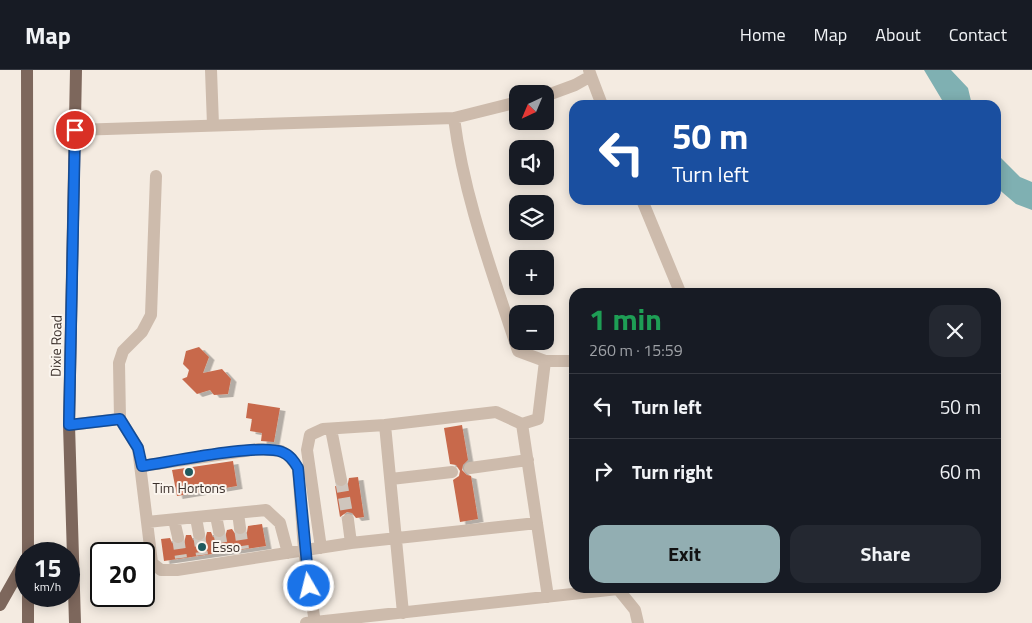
<!DOCTYPE html>
<html lang="en">
<head>
<meta charset="utf-8">
<style>
	:root { --surface:#171b24; --page:#242831; --text:#f1f3f6; --muted:#9ea1a6; --line:#363941; --accent:#92aeb2 }
	body { margin:0; font-family:"Titillium Web",sans-serif; background:var(--page); color:var(--text); height:100vh; display:flex; flex-direction:column; font-size:19px; white-space:nowrap }
	* { box-sizing:border-box; margin:0 }
	p { font-size:16px; color:var(--muted) }
	.icon { flex:none; width:28px; height:28px; fill:none; stroke:currentColor; stroke-width:2; stroke-linecap:round; stroke-linejoin:round }
	.map { position:relative; flex:1; overflow:hidden }
	.sheet { position:absolute; left:569px; top:218px; width:432px; height:305px; display:flex; flex-direction:column; background:var(--surface); border-radius:15px; box-shadow:0 2px 12px #0003 }
	.sheet>* { flex:none }
	.guide { position:absolute; left:569px; top:30px; width:432px; height:105px; border-radius:15px; box-shadow:0 2px 12px #0003; background:#1a4fa0; color:#fff; overflow:hidden }
	.needle { width:32px; rotate:224deg }
	.tools { position:absolute; left:509px; top:15px; display:grid; gap:10px }
	.tools a { display:grid; place-items:center; width:45px; height:45px; border-radius:10px; background:var(--surface); box-shadow:0 2px 12px #0003; font-size:25px }
	.speed { position:absolute; left:15px; top:472px; display:flex; gap:10px; font-size:25px; font-weight:700; text-align:center }
	.speed>* { display:grid; place-content:center; width:65px; height:65px; border-radius:50%; background:var(--surface); box-shadow:0 2px 12px #0003; line-height:1 }
	.speed small { font-size:12px; font-weight:400 }
	.speed .limit { border:2px solid #111; border-radius:8px; background:#fff; color:#111 }
	.pin { position:absolute; display:grid; place-items:center; width:42px; height:42px; color:#fff; margin:-21px; border:2px solid #fff; border-radius:50%; box-shadow:0 1px 5px #0007 }
	.me { position:absolute; width:55px; margin:-28px; rotate:352deg; stroke-linejoin:round; filter:drop-shadow(0 0 4px #0008) }
	.turn { display:flex; align-items:center; gap:18px; height:105px; padding:0 20px; font-size:22px }
	.turn .icon { width:65px; height:65px; stroke-width:2.5 }
	.turn b { display:block; font-size:35px; line-height:42px }
	.round { display:grid; place-items:center; flex:none; width:52px; height:52px; border-radius:15px; background:var(--page) }
	.headline { display:flex; align-items:center; justify-content:space-between; height:85px; padding:0 20px }
	h1 { font-size:30px; font-weight:700; line-height:38px; color:#1e9e55 }
	.button { display:flex; gap:10px; margin-top:auto; padding:10px 20px }
	.button a { flex:1; height:58px; border-radius:15px; background:var(--accent); color:#111; font-size:20px; font-weight:700; line-height:58px; text-align:center }
	.button a+a { background:var(--page); color:var(--text) }
	ul { padding:0; list-style:none }
	li { display:flex; align-items:center; gap:15px; height:65px; padding:0 20px; border-top:1px solid var(--line) }
	li div { flex:1 }
	li b { display:block; font-size:19px }
	li em { font-style:normal }
	header { display:flex; align-items:center; gap:30px; box-sizing:border-box; height:70px; padding:0 25px; background:var(--surface); border-bottom:1px solid var(--line) }
	header strong { font-size:24px }
	nav { display:flex; gap:28px; margin-inline-start:auto; font-size:18px }
	.map>svg:first-child { display:block }
</style>
</head>
<body>
<header>
<strong>Map</strong>
<nav><a>Home</a><a>Map</a><a>About</a><a>Contact</a></nav>
</header>
<div class="map">
<svg width="1032" height="553" viewBox="0 0 1032 553">
	<defs>
		<filter id="shadow"><feDropShadow dx="5.5" dy="3" stdDeviation="0" flood-color="#0004"/></filter>
	</defs>
	<rect width="100%" height="100%" fill="#f4ebe1"/>
	<path fill="#7fb0b2" d="M 924,0 L 951,0 L 968,18 L 972,35 L 945,35 Z
		M 996,83 L 1020,107 L 1032,112 L 1032,140 L 1016,134 L 996,117 Z"/>
	<path fill="#c8694b" filter="url(#shadow)" d="M 199,277 L 209,287 L 203,303 L 222,299 L 231,309 L 228,324 L 214,325 L 210,320 L 197,324 L 182,309 L 187,307 L 189,300 L 183,294 L 186,281 Z
		M 248,333 L 280,338 L 274,372 L 261,371 L 262,363 L 250,361 L 252,349 L 246,348 Z
		M 462,355 L 468,390 L 463,395 L 462,400 L 467,405 L 471,406 L 478,449 L 460,452 L 453,410 L 459,406 L 460,401 L 456,395 L 450,394 L 444,358 Z
		M 233,391 L 237,416 L 177,426 L 172,400 Z
		M 358,407 L 364,447 L 356,448 L 352,443 L 347,442 L 340,447 L 335,416 L 343,418 L 348,413 L 349,408 Z
		M 262,454 L 266,476 L 164,491 L 161,469 L 170,468 L 172,473 L 179,475 L 184,473 L 186,465 L 191,465 L 193,470 L 200,472 L 205,470 L 207,462 L 211,462 L 213,467 L 220,469 L 225,467 L 227,460 L 232,459 L 236,465 L 242,466 L 247,462 L 248,456 Z"/>
	<g fill="none" stroke-linecap="round" stroke-linejoin="round">
		<path stroke="#cfc6bd" stroke-width="12" stroke-dasharray="12 6" stroke-linecap="butt" d="M 341,410 L 348,450
			M 240,458 L 243,479
			M 219,461 L 223,482
			M 199,464 L 202,485
			M 178,467 L 181,488"/>
		<path stroke="#cdbbac" stroke-width="12" d="M 211,0 L 213,55
			M 591,6 L 602,35
			M 545,26 L 575,15 L 591,6 L 589,0
			M 454,48 C 464,128 493,204 518,281 L 545,291 L 574,291
			M 75,60 L 454,48 L 518,32
			M 642,130 L 680,222
			M 120,349 L 119,293 L 123,281 L 142,262 L 151,245 L 156,106
			M 522,354 L 538,349 L 545,291
			M 69,355 L 120,349 L 138,378 L 147,452 L 266,440 L 280,453 L 288,483
			M 331,359 L 341,410
			M 142,396 L 259,379 L 281,381 L 289,386 L 298,398 L 304,480 L 315,553
			M 470,398 L 528,390
			M 391,409 L 452,402
			M 238,443 L 240,458
			M 216,446 L 219,461
			M 196,448 L 199,464
			M 174,450 L 178,467
			M 348,450 L 351,473
			M 147,452 L 152,493 L 161,500 L 177,500 L 351,473 L 537,453
			M 321,478 L 307,380 L 310,365 L 323,359 L 385,355
			M 403,543 L 385,355 L 496,342 L 522,354 L 548,527
			M 306,553 L 618,519 L 635,540 L 638,553"/>
		<path stroke="#7d675c" stroke-width="12" d="M 27,0 L 28,484
			M 28,526 L 28,553
			M 0,535 L 26,489
			M 75,553 L 69,355 L 76,0"/>
	</g>
	<g fill="none" stroke-linecap="round" stroke-linejoin="round">
		<g stroke="#114b97" stroke-width="12">
			<path id="route" d="M 75,60 L 69,355 L 120,349 L 138,378 L 142,396 C 170,392 260,373 282,382 C 290,385 294,391 298,398 L 309,516"/>
		</g>
		<use href="#route" stroke="#1a73e8" stroke-width="9"/>
	</g>
	<g fill="#1f5a5e" stroke="#fbf5ee" stroke-width="2">
		<circle cx="189" cy="402" r="5"/>
		<circle cx="202" cy="477" r="5"/>
	</g>
	<g text-anchor="middle" stroke-width="4" stroke-linejoin="round" paint-order="stroke">
		<g font-size="14" fill="#3b302b" stroke="#fbf5ee">
			<text transform="translate(56 276) rotate(-89)" y="5">Dixie Road</text>
		</g>
		<g font-size="14" fill="#3b302b" stroke="#fbf5ee">
			<text x="189" y="423">Tim Hortons</text>
			<text x="212" y="482" text-anchor="start">Esso</text>
		</g>
	</g>
</svg>
<div class="tools">
<a><svg class="needle" viewBox="-14 -14 28 28"><path d="M0-13l5 13h-10z" fill="#e53935"/><path d="M0 13l5-13h-10z" fill="#9ea1a6"/></svg></a>
<a><svg class="icon" aria-label="sound" viewBox="0 0 24 24"><path d="M4 9h4l5-4v14l-5-4H4zM17 9q2 3 0 6"/></svg></a>
<a><svg class="icon" aria-label="layers" viewBox="0 0 24 24"><path d="M12 4l9 5-9 5-9-5zM3 14l9 5 9-5"/></svg></a>
<a>+</a>
<a>−</a>
</div>
<div class="speed"><div>15<small>km/h</small></div><div class="limit">20</div></div>
<div class="pin" style="left:75px;top:60px;background:#d93025"><svg class="icon" aria-label="arrive" viewBox="0 0 24 24"><path d="M6 21V4h12l-3 4 3 4H6"/></svg></div>
<svg class="me" style="left:309px;top:516px" viewBox="-20 -20 40 40"><circle r="17" fill="#1a73e8" stroke="#fff" stroke-width="3"/><path d="M0-11L8 9 0 5-8 9z" fill="#fff"/></svg>
<div class="guide">
<div class="turn"><svg class="icon" aria-label="left" viewBox="0 0 24 24"><path d="M17 20v-9H6M10 6l-5 5 5 5"/></svg><div><b>50 m</b>Turn left</div></div>
</div>
<section class="sheet">
<div class="headline"><div><h1>1 min</h1><p>260 m · 15:59</p></div><a class="round"><svg class="icon" aria-label="close" viewBox="0 0 24 24"><path d="M6 6l12 12M18 6L6 18"/></svg></a></div>
<ul>
<li><svg class="icon" aria-label="left" viewBox="0 0 24 24"><path d="M17 20v-9H6M10 6l-5 5 5 5"/></svg><div><b>Turn left</b></div><em>50 m</em></li>
<li><svg class="icon" aria-label="right" viewBox="0 0 24 24"><path d="M7 20v-9h11M14 6l5 5-5 5"/></svg><div><b>Turn right</b></div><em>60 m</em></li>
</ul>
<div class="button"><a>Exit</a><a>Share</a></div>
</section>
</div>
</body>
</html>
